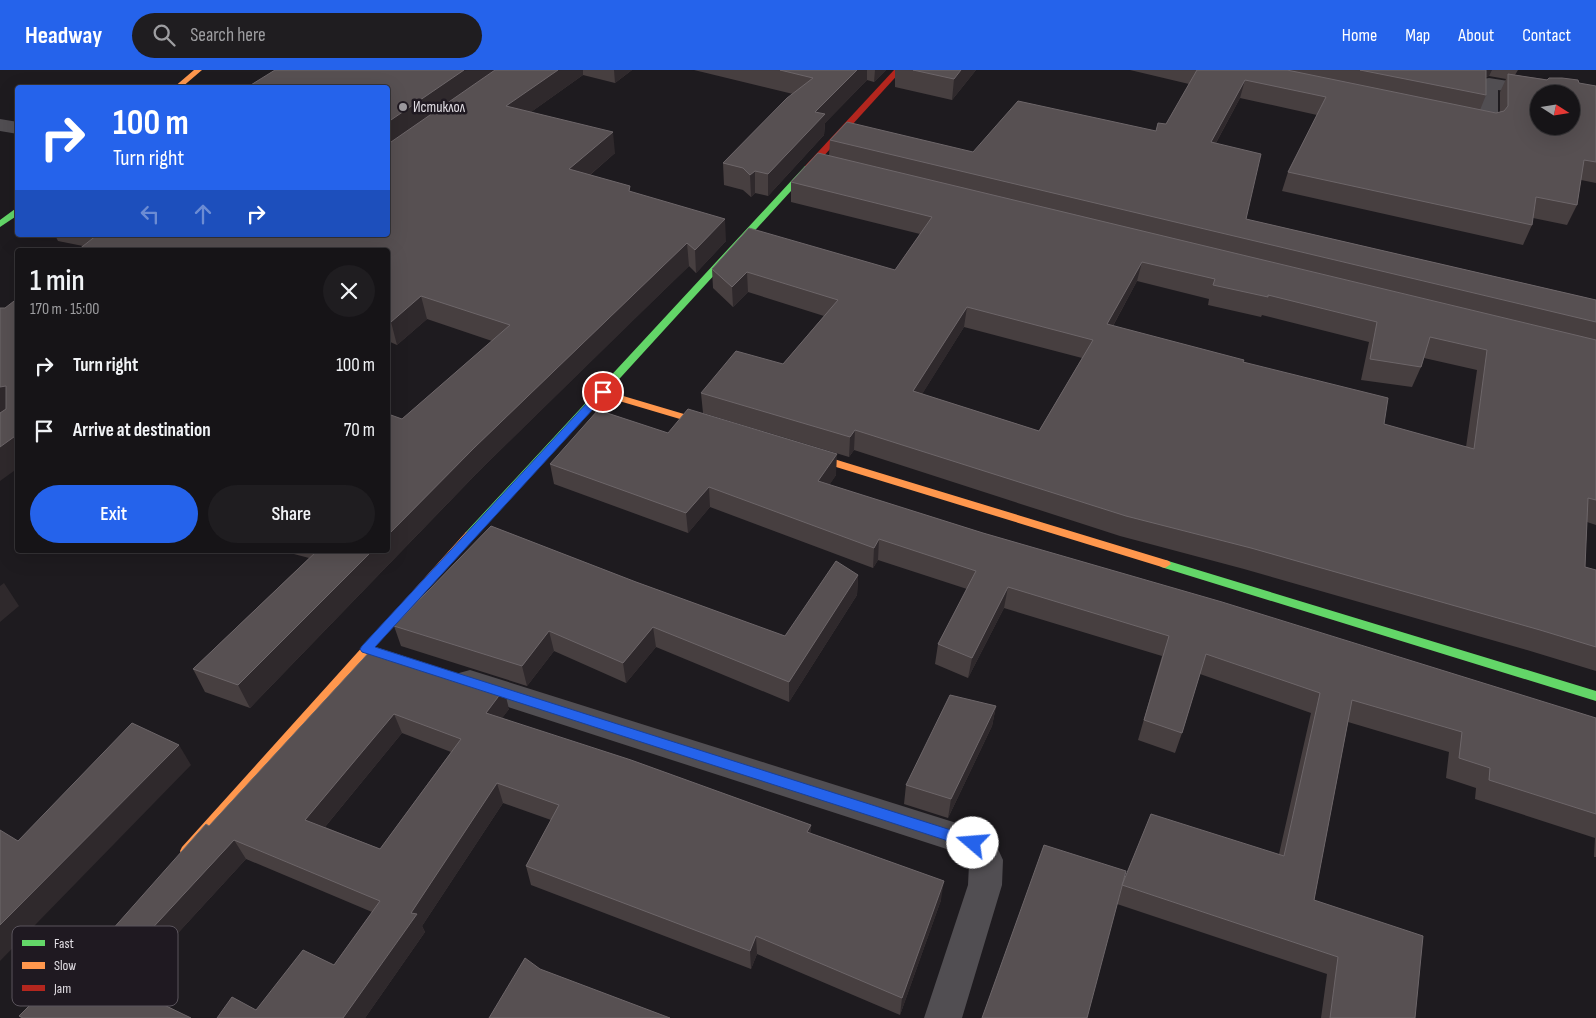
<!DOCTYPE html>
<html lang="en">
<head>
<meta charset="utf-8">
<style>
	:root { --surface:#161417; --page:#1f1d20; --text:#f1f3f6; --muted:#9e9ea1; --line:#353336; --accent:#2563eb }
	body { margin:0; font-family:"Sofia Sans Condensed",sans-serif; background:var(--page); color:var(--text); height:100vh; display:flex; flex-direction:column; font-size:19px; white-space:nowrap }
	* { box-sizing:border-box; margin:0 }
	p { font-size:16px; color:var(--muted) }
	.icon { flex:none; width:28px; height:28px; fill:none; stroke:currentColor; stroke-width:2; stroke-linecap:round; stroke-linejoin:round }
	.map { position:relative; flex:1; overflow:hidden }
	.details { position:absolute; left:15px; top:178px; width:375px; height:305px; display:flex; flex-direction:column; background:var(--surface); border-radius:5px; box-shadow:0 5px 20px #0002,0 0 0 1px var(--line) }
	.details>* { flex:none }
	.hud { position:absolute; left:15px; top:15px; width:375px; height:152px; border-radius:5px; box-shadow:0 5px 20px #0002,0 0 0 1px var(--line); background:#2563eb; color:#fff; overflow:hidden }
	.needle { width:32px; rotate:102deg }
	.controls { position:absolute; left:1530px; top:15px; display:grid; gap:10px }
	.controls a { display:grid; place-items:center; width:50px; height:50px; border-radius:50%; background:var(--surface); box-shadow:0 5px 20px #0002,0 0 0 1px var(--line); font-size:25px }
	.pin { position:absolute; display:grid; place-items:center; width:42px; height:42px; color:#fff; margin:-21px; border:2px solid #fff; border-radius:50%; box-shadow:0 1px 5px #0007 }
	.me { position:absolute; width:55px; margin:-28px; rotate:288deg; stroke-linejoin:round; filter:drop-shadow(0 0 4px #0008) }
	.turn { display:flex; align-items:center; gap:18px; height:105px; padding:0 15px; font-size:22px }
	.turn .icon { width:65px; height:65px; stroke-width:2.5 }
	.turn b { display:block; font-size:35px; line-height:42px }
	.lanes { display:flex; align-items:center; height:48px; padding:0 15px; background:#0003; justify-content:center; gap:25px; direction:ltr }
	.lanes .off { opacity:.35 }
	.round { display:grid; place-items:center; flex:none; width:52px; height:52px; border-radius:26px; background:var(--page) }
	.headline { display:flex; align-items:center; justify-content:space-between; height:85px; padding:0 15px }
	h1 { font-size:30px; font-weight:600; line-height:38px }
	.action { display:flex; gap:10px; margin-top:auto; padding:10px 15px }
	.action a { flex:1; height:58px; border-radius:30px; background:var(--accent); color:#fff; font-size:20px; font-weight:600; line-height:58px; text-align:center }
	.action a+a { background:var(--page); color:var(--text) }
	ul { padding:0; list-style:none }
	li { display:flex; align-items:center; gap:15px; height:65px; padding:0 15px }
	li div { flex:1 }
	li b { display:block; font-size:19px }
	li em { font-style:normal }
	header { display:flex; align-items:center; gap:30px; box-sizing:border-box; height:70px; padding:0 25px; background:var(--accent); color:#fff }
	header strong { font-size:24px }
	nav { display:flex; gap:28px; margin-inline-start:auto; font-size:18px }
	.search { width:350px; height:45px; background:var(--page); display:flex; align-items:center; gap:12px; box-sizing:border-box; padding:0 18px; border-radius:28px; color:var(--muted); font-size:19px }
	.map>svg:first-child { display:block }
</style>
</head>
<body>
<header>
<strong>Headway</strong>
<div class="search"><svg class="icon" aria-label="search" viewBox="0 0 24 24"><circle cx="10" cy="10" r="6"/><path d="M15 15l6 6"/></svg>Search here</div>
<nav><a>Home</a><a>Map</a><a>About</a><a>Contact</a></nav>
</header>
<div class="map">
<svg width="1596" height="948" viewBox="0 0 1596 948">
	<rect width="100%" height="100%" fill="#1e1b1f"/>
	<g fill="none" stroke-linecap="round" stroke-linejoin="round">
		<path fill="#514e52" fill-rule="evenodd" d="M 1489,8 L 1561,19 L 1567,20 L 1570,24 L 1539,24 L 1539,26 L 1498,20 L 1498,54 L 1496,58 L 1489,60 L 1458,53 L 1456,49 L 1458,45 L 1465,43 L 1480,46 L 1480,13 L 1483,9 Z
			M 0,49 L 18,52 L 18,64 L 0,61 Z
			M 470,600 L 985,762 L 998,779 L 1003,790 L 1002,815 L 962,948 L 924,948 L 968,815 L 969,794 L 962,784 L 459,621 L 455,612 L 459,603 Z"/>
		<path fill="#63d668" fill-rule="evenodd" d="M 805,96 L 812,98 L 474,468 L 466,468 L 464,465 L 466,462 Z
			M 15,139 L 18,139 L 18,145 L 0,157 L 0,150 Z
			M 1165,490 L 1596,621 L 1596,631 L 1161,497 L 1159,494 L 1161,491 Z"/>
		<path fill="#ff974d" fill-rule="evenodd" d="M 194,0 L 202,0 L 181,18 L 173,18 Z
			M 603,320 L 721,355 L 722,357 L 717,360 L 599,325 L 598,323 Z
			M 801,379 L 1169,491 L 1171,494 L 1165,498 L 797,385 L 796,383 Z
			M 470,461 L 474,462 L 476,465 L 474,468 L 370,582 L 192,785 L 187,787 L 182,785 L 180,781 L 182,777 L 466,462 Z"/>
		<path fill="#b3261e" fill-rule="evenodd" d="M 894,0 L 902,0 L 811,100 L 805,100 L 805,96 Z"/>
	</g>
	<path fill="#473f40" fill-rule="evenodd" d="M 275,0 L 632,0 L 615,13 L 583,5 L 531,42 L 615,83 L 590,105 L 631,122 L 726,171 L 696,203 L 689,196 L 629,254 L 479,401 L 250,638 L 205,622 L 193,599 L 309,488 L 279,480 L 388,480 L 402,349 L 492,271 L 427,249 L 397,275 L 388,271 L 388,180 L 83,176 L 58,171 L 55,165 L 388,165 Z
		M 694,0 L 886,0 L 874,12 L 867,10 L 825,53 L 824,65 L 768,126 L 755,123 L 751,127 L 743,120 L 724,115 L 723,93 L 793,24 Z
		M 895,0 L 976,0 L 952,30 L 895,17 Z
		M 1130,0 L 1518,0 L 1515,5 L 1596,16 L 1596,113 L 1581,110 L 1577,135 L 1567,155 L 1533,148 L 1532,155 L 1523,175 L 1282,121 L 1288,102 L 1317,45 L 1240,28 L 1216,73 L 1246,149 L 1596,230 L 1596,455 L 1587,452 L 1585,497 L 1596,500 L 1596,601 L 1527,580 L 1244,499 L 1120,466 L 854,380 L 849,387 L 703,343 L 701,323 L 783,294 L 824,246 L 748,222 L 733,237 L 713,218 L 712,199 L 895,200 L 920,164 L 791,132 L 791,112 L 829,86 L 830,70 L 973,82 L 1156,61 L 1166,54 L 1189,14 ZM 1489,6 L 1506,9 L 1500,22 L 1500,42 L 1496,43 L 1480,40 L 1486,25 L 1486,7 ZM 1137,211 L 1209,229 L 1208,235 L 1261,247 L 1262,245 L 1369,272 L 1361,310 L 1412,317 L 1421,297 L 1424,288 L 1477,300 L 1466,377 L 1384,354 L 1243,292 L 1113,256 ZM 964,257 L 1082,288 L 1039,361 L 922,324 Z
		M 668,363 L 836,405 L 829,415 L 983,463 L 1596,648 L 1596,787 L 1594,787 L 1595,768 L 1475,729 L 1476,718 L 1446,708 L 1449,682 L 1348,652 L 1314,830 L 1415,948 L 1321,948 L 1327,904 L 1117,834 L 1122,815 L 1279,784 L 1311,643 L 1200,604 L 1182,663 L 1175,683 L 1138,670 L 1162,586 L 1004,538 L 968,608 L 935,594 L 938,574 L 967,519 L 878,490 L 873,498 L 710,437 L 688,463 L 554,414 L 550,394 Z
		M 858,505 L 857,525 L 789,632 L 656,577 L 626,613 L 554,581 L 527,616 L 401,576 L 394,556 L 636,512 L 785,566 Z
		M 374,577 L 509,639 L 502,648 L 811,755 L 810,764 L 941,830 L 900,945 L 757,884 L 751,899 L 531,815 L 526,796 L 551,750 L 503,733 L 422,856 L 425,862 L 365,948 L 217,948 L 256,940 L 334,895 L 372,842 L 246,789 L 155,888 L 168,904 L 148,927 L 191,948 L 21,948 L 19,946 L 48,932 L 209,756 ZM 402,663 L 451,682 L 380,779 L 325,757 Z
		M 996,636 L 992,656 L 948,748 L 904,734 L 906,715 Z"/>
	<path fill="#2f292c" d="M 464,0 L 498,0 L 388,77 L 388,52 Z
		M 558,0 L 583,0 L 583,5 L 510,57 L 506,36 Z
		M 614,0 L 632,0 L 615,13 Z
		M 857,0 L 867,0 L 867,10 L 825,53 L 824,65 L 768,126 L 768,104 L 815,42 Z
		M 875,0 L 886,0 L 874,12 Z
		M 961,0 L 976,0 L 952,30 L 954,9 Z
		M 1483,0 L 1492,0 L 1489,6 L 1482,8 Z
		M 1245,10 L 1240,28 L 1206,91 L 1211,72 Z
		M 613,62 L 615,83 L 572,120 L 569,99 Z
		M 755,101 L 755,123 L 751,127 L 750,105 Z
		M 725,149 L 726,171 L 696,203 L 695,180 Z
		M 687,173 L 689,196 L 479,401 L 250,638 L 238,615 L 373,480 L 388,480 L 388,465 L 474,378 Z
		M 1142,192 L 1137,211 L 1103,274 L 1107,254 Z
		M 747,202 L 748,222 L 733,237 L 732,217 Z
		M 421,226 L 427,249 L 397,275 L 391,252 Z
		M 967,237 L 964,257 L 911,342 L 913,321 Z
		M 6,316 L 18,337 L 0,347 L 0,317 Z
		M 855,360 L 854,380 L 849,387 L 850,367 Z
		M 18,364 L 18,398 L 0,411 L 0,377 Z
		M 837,384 L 836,405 L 818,432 L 818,411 Z
		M 709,417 L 710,437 L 688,463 L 686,443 Z
		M 879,469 L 878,490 L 873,498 L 874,478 Z
		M 858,505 L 857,525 L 789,632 L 789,612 Z
		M 4,513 L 19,536 L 0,552 L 0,516 Z
		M 1008,517 L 1004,538 L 968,608 L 972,588 Z
		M 653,557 L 656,577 L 626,613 L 623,593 Z
		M 549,561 L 554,581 L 527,616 L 522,596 Z
		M 504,619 L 509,639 L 491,663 L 486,643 Z
		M 996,636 L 992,656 L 948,748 L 951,729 Z
		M 394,644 L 402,663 L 315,769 L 305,750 Z
		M 179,675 L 191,695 L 0,891 L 0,855 Z
		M 497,713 L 503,733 L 422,856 L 425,862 L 365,948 L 343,948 L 411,843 Z
		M 811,755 L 810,774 L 807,762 Z
		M 234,770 L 246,789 L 155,888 L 168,904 L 142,935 L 127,917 L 134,878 Z
		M 944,811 L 941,830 L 900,945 L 902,928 Z
		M 756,866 L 757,884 L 751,899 L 750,881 Z"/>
	<path fill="#575052" stroke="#6d6669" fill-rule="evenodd" d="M 275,0 L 464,0 L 388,52 L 388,18 L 246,18 Z
		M 495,0 L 558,0 L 506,36 L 613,62 L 569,99 L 630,116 L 629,121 L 725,149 L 695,180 L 687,173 L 474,378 L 388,465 L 388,344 L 402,349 L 510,255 L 421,226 L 391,252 L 388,251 L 388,180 L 78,180 L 97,165 L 388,165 L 388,73 L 391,72 Z
		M 780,0 L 857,0 L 815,42 L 825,44 L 768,104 L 755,101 L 750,105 L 743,98 L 723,93 L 787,28 L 813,8 Z
		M 913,0 L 961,0 L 954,9 Z
		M 1197,0 L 1287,0 L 1496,43 L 1504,41 L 1508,36 L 1508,4 L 1547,10 L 1549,8 L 1562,8 L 1578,10 L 1579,13 L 1596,16 L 1596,92 L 1584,90 L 1577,135 L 1536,127 L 1532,155 L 1288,102 L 1326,27 L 1245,10 L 1211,72 L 1261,84 L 1246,149 L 1596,230 L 1596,252 L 830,70 L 847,52 L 973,82 L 1018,31 L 1156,61 L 1158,53 L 1166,54 ZM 1539,24 L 1571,24 L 1571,56 L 1539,56 Z
		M 1360,0 L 1486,0 L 1486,25 Z
		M 818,83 L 1596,270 L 1596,430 L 1588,428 L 1585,497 L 1596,500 L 1596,577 L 1540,560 L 1251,478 L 1126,446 L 855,360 L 850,367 L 701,323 L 736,281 L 783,294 L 838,230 L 747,202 L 732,217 L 712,199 L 749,158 L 895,200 L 932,147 L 791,112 ZM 1142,192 L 1215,209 L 1213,215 L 1268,227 L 1268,225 L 1377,252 L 1370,289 L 1421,297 L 1430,267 L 1487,280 L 1474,379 L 1384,354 L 1388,328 L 1243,292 L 1244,290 L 1107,254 ZM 967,237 L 1093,270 L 1039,361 L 913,321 Z
		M 18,228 L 18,364 L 0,377 L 0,343 L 6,339 L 6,316 L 0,317 L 0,238 L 5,238 Z
		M 688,339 L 837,384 L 818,411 L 983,463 L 1222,532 L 1596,648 L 1596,744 L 1489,710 L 1490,698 L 1459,688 L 1462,662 L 1352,630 L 1314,830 L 1423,866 L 1415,948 L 1330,948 L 1338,887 L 1122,815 L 1151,744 L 1284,786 L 1320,623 L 1206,584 L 1182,663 L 1144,650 L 1169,566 L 1008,517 L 972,588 L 938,574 L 976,501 L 879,469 L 874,478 L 709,417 L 686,443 L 550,394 L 598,340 L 668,363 Z
		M 491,456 L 636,512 L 785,566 L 836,491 L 858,505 L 789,612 L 653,557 L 623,593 L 549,561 L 522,596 L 394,556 Z
		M 318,480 L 373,480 L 238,615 L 193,599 Z
		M 374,577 L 504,619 L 486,643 L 631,690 L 811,755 L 807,762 L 944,811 L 902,928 L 756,866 L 750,881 L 526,796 L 559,735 L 497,713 L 411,843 L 417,844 L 343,948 L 217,948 L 232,927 L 256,940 L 303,880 L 334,895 L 380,831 L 234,770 L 134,878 L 154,886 L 127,917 L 191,948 L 23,948 L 19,946 L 32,933 L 48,932 L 206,754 L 209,756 ZM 394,644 L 461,669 L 380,779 L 305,750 Z
		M 950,625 L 996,636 L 951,729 L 906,715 Z
		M 132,653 L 179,675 L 0,855 L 0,760 L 18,771 Z
		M 1044,775 L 1126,801 L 1087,948 L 982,948 Z
		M 525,888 L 540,899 L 670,948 L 489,948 Z"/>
	<path fill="#2563eb" stroke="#184099" d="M 603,319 L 608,322 L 606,325 L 375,577 L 973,767 L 978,769 L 980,773 L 978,777 L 973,779 L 362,582 L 360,579 L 362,576 L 599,320 Z"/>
	<circle fill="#9d9a9f" stroke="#1f1921" stroke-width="2" cx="403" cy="37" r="5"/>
	<g text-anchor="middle" stroke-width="5" stroke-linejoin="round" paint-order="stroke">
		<g font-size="15" fill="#e2dee4" stroke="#1f1921" text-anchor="start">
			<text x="413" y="42">Истиклол</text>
		</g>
	</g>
	<rect x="12" y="856" width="166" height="80" rx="8" fill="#1f1921" stroke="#5a545c" stroke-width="1"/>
	<rect x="22" y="870" width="23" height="6" fill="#63d668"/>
	<rect x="22" y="892" width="23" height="7" fill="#ff974d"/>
	<rect x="22" y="915" width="23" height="6" fill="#b3261e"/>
	<g font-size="14" fill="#e2dee4">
		<text x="54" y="878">Fast</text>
		<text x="54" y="900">Slow</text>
		<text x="54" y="923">Jam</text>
	</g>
</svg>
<div class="controls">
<a><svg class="needle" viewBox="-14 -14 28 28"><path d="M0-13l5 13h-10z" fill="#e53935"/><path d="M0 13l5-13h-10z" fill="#9e9ea1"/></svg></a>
</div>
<div class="pin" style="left:603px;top:322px;background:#d93025"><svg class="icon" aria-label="arrive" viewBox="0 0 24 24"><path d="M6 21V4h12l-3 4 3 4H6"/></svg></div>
<svg class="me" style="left:973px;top:773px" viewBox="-20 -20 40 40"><circle r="19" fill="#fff"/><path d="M0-13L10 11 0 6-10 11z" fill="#2563eb"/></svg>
<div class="hud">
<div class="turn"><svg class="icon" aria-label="right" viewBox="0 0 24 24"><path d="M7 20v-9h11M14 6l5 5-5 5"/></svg><div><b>100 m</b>Turn right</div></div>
<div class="lanes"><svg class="icon off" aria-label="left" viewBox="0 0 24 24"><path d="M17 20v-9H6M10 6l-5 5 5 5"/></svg><svg class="icon off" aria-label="ahead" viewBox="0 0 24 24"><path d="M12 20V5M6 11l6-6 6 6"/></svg><svg class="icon" aria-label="right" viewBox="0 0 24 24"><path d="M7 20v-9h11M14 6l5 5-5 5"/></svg></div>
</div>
<section class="details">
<div class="headline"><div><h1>1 min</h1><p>170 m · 15:00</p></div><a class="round"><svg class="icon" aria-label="close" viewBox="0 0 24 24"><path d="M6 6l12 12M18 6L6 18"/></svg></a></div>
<ul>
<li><svg class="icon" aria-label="right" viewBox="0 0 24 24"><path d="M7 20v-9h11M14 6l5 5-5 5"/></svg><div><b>Turn right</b></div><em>100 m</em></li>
<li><svg class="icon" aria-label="arrive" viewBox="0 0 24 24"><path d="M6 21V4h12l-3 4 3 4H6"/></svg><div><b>Arrive at destination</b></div><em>70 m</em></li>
</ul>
<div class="action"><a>Exit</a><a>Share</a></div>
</section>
</div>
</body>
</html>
